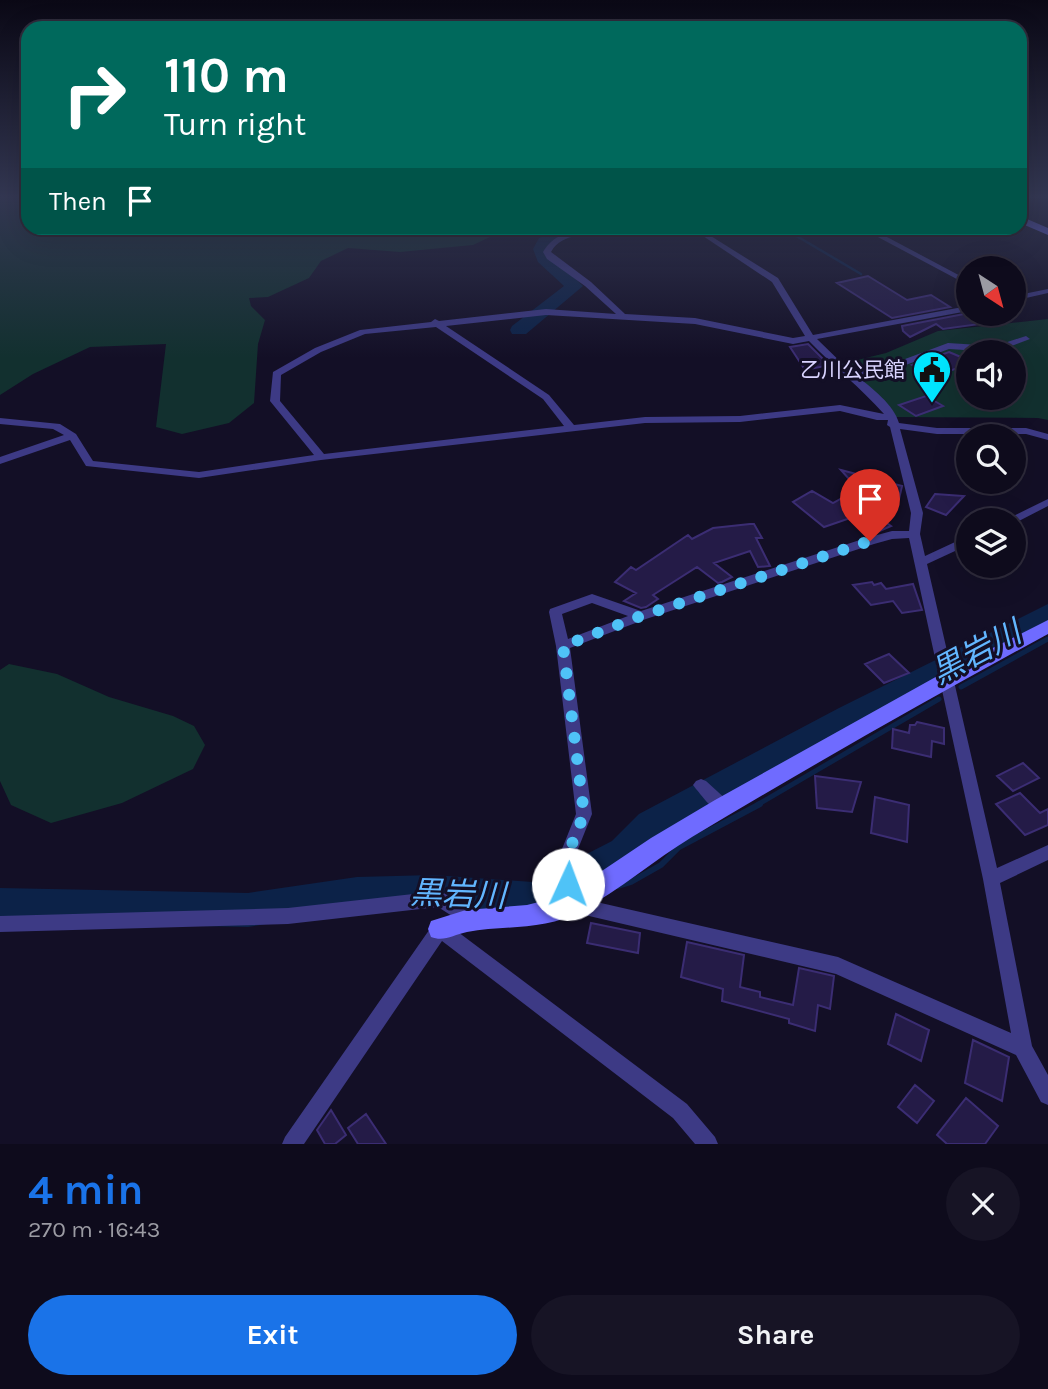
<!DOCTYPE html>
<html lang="en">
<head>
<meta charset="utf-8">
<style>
	:root { --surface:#0e0b1c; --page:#171425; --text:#f1f3f6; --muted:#9b9ba3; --line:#2e2b3b; --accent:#1a73e8 }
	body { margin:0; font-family:Karla,"Noto Sans JP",sans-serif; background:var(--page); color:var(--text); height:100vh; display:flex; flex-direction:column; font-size:26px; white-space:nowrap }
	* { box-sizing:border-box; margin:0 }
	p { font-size:23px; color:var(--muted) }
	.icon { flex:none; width:38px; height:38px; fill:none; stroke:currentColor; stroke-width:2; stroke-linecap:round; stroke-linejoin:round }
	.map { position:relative; height:1144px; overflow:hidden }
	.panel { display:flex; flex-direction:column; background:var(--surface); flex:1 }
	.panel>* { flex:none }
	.top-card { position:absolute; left:21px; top:21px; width:1006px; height:214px; border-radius:21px; box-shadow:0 7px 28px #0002,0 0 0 2px var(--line); background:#00695c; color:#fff; overflow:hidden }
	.needle { width:46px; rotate:144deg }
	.tools { position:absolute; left:956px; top:256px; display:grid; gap:14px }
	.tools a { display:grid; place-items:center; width:70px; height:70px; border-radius:50%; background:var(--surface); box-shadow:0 7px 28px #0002,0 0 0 2px var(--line); font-size:35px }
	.pin { position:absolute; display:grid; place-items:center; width:60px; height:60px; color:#fff; margin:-72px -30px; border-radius:50% 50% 50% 0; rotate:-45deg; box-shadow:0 0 7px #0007 }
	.pin .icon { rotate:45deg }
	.me { position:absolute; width:77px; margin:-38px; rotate:2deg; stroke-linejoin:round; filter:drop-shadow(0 0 5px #0008) }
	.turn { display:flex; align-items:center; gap:24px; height:147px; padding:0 28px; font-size:32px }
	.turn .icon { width:91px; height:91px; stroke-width:2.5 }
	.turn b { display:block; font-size:49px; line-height:60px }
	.then { display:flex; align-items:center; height:66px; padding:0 28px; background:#0003; gap:14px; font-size:26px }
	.round { display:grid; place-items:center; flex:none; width:74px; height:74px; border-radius:37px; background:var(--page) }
	.headline { display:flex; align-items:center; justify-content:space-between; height:119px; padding:0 28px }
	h1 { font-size:42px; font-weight:700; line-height:52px; color:var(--accent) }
	.primary-button { display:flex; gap:14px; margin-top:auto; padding:14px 28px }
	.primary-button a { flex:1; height:80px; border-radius:42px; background:var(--accent); color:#fff; font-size:28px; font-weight:700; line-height:80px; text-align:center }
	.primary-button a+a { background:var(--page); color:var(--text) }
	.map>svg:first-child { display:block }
</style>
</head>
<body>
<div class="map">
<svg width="1048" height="1144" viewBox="0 0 1048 1144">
	<rect width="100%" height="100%" fill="#130f26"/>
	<path fill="#12302f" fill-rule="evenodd" d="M 0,198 L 28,198 L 28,228 L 509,228 L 473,245 L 400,252 L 348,248 L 321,261 L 309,278 L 268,297 L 249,298 L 251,306 L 265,320 L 258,344 L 254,403 L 229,423 L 182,434 L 156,427 L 166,344 L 90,347 L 33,374 L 0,395 Z
		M 1048,319 L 1048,420 L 1038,418 L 892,417 L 837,365 L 886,353 L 938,331 ZM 968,352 L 1013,352 L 1013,397 L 968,397 Z
		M 9,664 L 57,674 L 109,697 L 173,716 L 194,726 L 205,745 L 193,769 L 122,803 L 51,823 L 11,805 L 0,781 L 0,670 Z"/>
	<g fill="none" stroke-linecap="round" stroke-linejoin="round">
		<path stroke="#0c2248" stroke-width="2.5" d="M 783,228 L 861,274"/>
		<path stroke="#0c2248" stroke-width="5" d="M 961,687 L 1048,639
			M 757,805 L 939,699"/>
		<path stroke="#0c2248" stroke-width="6" d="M 618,886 L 631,882 L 661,865 L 679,847 L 760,804"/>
		<path fill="#0c2248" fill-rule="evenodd" d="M 569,228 L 591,228 L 589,231 L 552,244 L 549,249 L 552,256 L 583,286 L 526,334 L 512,334 L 510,330 L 512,326 L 564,286 L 538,262 L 533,249 L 539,238 Z
			M 1048,604 L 1048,625 L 663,834 L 636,863 L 601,882 L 567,911 L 554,915 L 519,915 L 433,907 L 357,909 L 248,927 L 0,922 L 0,888 L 248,893 L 357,877 L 433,875 L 547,883 L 575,860 L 612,841 L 639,814 L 839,708 Z"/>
	</g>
	<path fill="#241b47" stroke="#3b2d73" stroke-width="2" d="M 868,276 L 907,300 L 931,295 L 950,307 L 892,318 L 837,283 Z
		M 969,313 L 1009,313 L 1009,320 L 943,329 L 936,324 L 910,337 L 903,331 L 902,326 Z
		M 808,344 L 827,363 L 830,365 L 805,370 L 790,347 Z
		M 949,352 L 968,360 L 968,373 L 957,368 L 935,377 L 912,365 Z
		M 926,396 L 943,406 L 916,416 L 899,405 Z
		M 841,470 L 902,486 L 899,499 L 890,493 L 865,508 L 891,526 L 877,532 L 853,517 L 824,527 L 793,502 L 812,491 L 833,503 L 858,489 Z
		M 935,494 L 949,495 L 964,496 L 946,515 L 926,507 Z
		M 750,524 L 754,524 L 762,538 L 756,538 L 770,566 L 758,567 L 750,551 L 714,563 L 732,577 L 722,582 L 718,583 L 697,567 L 653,595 L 658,599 L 646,607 L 641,608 L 624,601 L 636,593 L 615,582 L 631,567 L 636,570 L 688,535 L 692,539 L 713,528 Z
		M 872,582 L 874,585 L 881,583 L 886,589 L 913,584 L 922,610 L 902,613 L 893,601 L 871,605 L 853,585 Z
		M 889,654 L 909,673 L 884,683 L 865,664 Z
		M 917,722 L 944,728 L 944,744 L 932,741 L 931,757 L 892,748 L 893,729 L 909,733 L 910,725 L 915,725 Z
		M 1023,763 L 1039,778 L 1013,791 L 997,776 Z
		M 815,776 L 861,782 L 852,812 L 817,808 Z
		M 1020,793 L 1040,813 L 1048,809 L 1048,825 L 1025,835 L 996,804 Z
		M 875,797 L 909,805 L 907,842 L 871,833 Z
		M 591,923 L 640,933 L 638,953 L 587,943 Z
		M 687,942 L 744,955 L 740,987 L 760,992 L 760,997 L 793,1005 L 799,968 L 834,976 L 830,1009 L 818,1005 L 815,1031 L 789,1023 L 789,1019 L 722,1001 L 723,989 L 681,977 Z
		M 896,1014 L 929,1030 L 921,1061 L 888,1044 Z
		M 973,1040 L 1009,1057 L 1002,1101 L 965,1083 Z
		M 915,1085 L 934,1101 L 917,1123 L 898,1107 Z
		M 966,1098 L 998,1126 L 985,1144 L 947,1144 L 937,1135 Z
		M 331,1110 L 346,1135 L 335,1144 L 325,1144 L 317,1130 Z
		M 366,1114 L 386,1144 L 358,1144 L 348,1128 Z"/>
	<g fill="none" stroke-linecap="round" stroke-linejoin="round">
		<path fill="#3d3a85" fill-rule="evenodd" d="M 588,228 L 607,228 C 588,237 563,231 551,252 L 591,282 L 625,314 L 695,318 L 793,338 L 805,336 L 772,282 L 691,228 L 698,228 L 778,278 L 813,335 L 968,306 L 968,311 L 817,339 L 852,373 L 897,362 L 948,343 L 995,346 L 1026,336 L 1030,339 L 996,352 L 949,349 L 903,366 L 858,377 C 872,388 894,405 899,423 L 937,428 L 1026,428 L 1048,434 L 1048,440 L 1026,434 L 937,434 L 900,429 L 923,513 L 920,534 L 925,556 L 968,536 L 968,545 L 927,564 L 997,868 L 1048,845 L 1048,860 L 1000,883 L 1032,1046 L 1048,1075 L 1048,1105 L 1041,1102 L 1016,1055 L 836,974 L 572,912 L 566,909 L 564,904 L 556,864 L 576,814 L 556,646 L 549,612 L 550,609 L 592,594 L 641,611 L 866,538 L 892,531 L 909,531 L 911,513 L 890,427 L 887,425 L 888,420 L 877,420 L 840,411 L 740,422 L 645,423 L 321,460 L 199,478 L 86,466 L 70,440 L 0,464 L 0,457 L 64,435 L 53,429 L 0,424 L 0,418 L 60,424 L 76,434 L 93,461 L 199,472 L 314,455 L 270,401 L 273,372 L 315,348 L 360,330 L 431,322 L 435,319 L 439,321 L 546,309 L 616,314 L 585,286 L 547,259 L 543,252 C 553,235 569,231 588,228 ZM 546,315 L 695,324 L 793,344 L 809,341 C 833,366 861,388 884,414 L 840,405 L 740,416 L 645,417 L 574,425 L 549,395 L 446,326 ZM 436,327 L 543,399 L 564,426 L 324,454 L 280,401 L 281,375 L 321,352 L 365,334 ZM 909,538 L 983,879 L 1011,1033 L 838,957 L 579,898 L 572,864 L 592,814 L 570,648 L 646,619 L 874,544 L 892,539 ZM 592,603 L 628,616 L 568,639 L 562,614 Z
			M 861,228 L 870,228 L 968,280 L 968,285 Z
			M 1048,289 L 1048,293 L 1013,301 L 1013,296 Z
			M 1048,499 L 1048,506 L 1015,523 L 1013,523 L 1013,520 L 1005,520 Z
			M 701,779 L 706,781 L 729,802 L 731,807 L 729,812 C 715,816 704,798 696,789 L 693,785 L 696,781 Z
			M 440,891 L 464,904 L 475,921 L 472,927 L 466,929 L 460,927 L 452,916 L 438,907 L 288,924 L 0,932 L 0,916 L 288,908 Z
			M 440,921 L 446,923 L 687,1104 L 715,1137 L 718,1144 L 695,1144 L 673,1118 L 442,941 L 304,1144 L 282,1144 L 285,1137 L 434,923 Z"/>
		<path fill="#6f6bff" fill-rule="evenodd" d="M 1020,216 L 1048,228 L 1048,235 L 1020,223 Z
			M 1048,620 L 1048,634 C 928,699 809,767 692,837 C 654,860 620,890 581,911 C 546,931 504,925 467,932 C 453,935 444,942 431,937 L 428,929 L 431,921 L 466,910 L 527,905 L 566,895 L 651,838 L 715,800 L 941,674 Z"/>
	</g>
	<linearGradient id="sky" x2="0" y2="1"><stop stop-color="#0a0815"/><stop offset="0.55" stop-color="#333752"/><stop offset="1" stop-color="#333752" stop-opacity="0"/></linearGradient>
	<rect width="1048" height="358" fill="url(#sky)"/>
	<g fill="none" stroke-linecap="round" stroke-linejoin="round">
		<path stroke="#4fc3f7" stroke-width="12" stroke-dasharray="0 21.6" d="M 568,884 L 564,864 L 584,814 L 563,646 L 641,616 L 870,541"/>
	</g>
	<defs>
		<g id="civic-pin" transform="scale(2.0125)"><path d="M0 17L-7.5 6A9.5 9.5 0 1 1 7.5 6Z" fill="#00e5ff" stroke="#130f26"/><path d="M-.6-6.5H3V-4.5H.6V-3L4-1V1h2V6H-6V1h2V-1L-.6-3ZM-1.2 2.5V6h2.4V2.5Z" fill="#111"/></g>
	</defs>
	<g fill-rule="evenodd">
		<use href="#civic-pin" x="932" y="370"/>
	</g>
	<g text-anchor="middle" stroke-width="6" stroke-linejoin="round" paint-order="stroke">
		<g font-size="21" fill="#d9d4ff" stroke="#130f26" text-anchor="end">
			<text x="905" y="377">乙川公民館</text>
		</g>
		<g font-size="32" font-style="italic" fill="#62b6ff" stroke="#130f26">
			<text transform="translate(976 652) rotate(-28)" y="11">黒岩川</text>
			<text transform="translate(458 894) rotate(2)" y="11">黒岩川</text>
		</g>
	</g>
</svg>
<div class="tools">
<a><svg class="needle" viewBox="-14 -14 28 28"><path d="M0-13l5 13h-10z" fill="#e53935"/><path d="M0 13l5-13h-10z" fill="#9b9ba3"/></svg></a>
<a><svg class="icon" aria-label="sound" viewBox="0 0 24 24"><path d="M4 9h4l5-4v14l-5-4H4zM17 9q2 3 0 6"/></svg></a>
<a><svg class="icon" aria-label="search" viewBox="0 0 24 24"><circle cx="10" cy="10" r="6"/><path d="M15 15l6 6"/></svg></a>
<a><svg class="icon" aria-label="layers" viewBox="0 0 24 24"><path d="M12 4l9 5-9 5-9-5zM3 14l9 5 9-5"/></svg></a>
</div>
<div class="pin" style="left:870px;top:541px;background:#d93025"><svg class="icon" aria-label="arrive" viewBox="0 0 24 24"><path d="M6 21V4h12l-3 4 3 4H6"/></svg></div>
<svg class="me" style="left:568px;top:884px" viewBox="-20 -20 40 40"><circle r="19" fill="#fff"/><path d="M0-13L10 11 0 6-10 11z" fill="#4fc3f7"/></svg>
<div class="top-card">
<div class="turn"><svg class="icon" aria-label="right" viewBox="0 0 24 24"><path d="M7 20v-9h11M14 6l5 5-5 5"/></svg><div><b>110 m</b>Turn right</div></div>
<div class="then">Then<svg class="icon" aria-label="arrive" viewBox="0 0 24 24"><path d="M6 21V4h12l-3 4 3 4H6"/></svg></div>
</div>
</div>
<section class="panel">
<div class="headline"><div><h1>4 min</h1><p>270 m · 16:43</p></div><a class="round"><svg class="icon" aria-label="close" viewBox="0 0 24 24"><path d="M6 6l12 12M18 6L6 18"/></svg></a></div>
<div class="primary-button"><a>Exit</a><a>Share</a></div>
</section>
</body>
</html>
